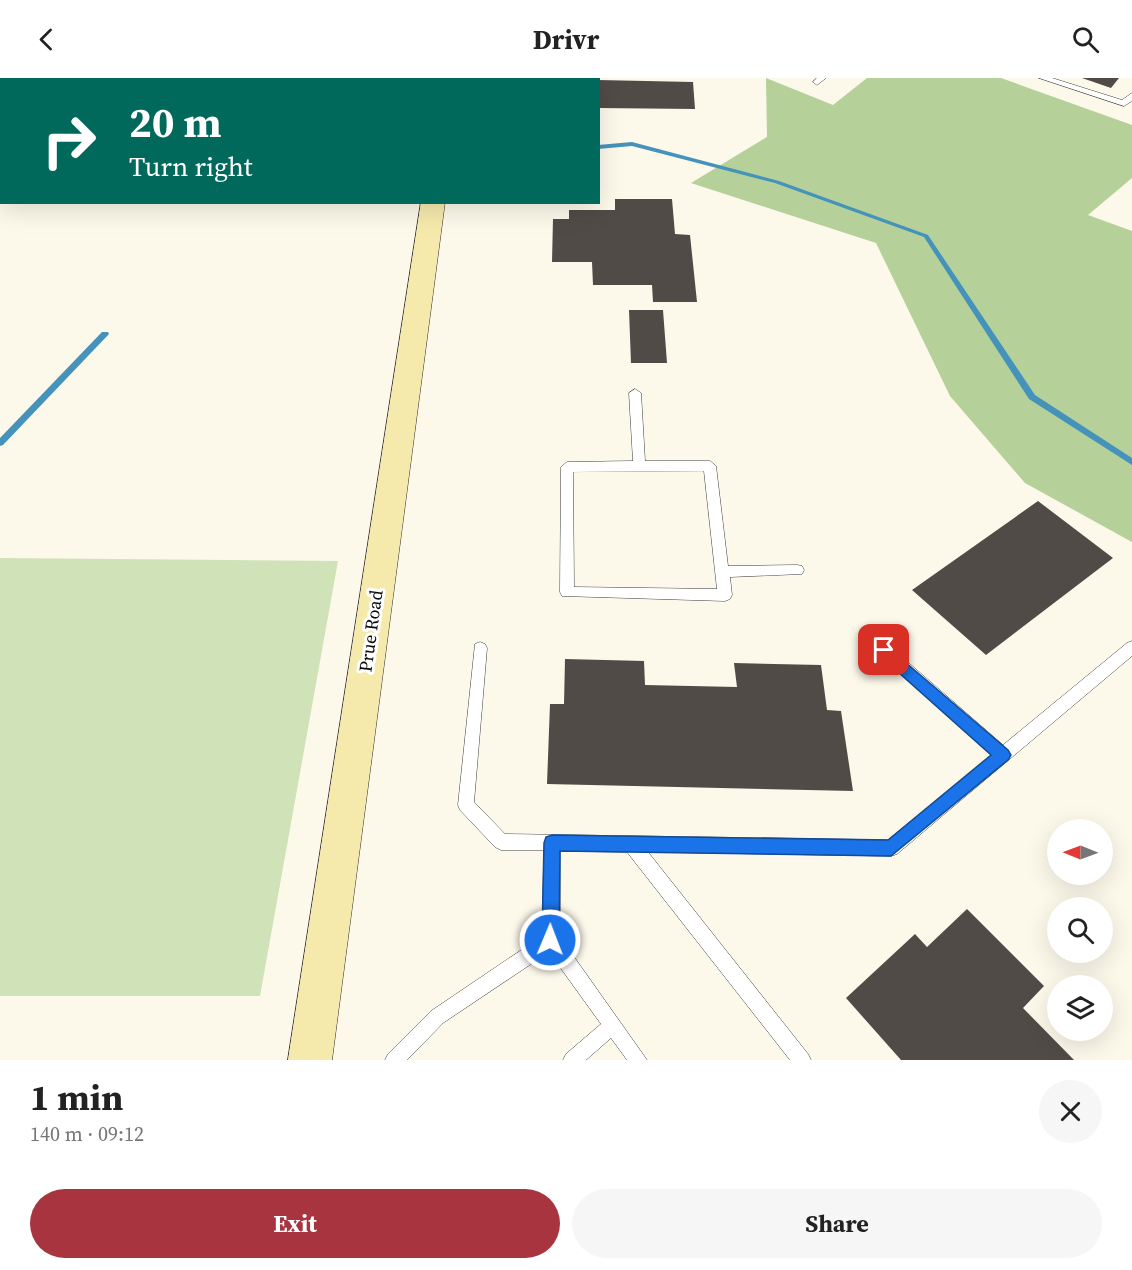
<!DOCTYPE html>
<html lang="en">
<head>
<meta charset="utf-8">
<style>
	:root { --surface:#fff; --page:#f6f6f6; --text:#222; --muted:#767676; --accent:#a83440 }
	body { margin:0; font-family:"Source Serif 4",serif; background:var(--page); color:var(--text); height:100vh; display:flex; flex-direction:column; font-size:22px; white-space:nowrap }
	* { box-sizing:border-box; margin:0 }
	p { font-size:20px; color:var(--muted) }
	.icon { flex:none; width:33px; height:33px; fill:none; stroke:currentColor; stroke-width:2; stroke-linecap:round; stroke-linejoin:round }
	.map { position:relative; height:982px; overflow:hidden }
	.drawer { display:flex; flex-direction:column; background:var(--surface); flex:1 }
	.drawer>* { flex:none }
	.top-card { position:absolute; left:0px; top:0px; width:600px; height:126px; box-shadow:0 6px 24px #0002; background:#00695c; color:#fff; overflow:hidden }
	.needle { width:39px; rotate:271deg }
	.fabs { position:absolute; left:1047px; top:741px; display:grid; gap:12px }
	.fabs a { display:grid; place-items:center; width:66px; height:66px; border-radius:50%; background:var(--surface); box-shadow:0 6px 24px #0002; font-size:30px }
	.pin { position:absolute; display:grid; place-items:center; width:51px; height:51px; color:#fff; margin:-26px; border-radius:12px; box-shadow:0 3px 9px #0006 }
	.me { position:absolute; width:66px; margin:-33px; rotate:1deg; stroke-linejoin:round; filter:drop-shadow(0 0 4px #0008) }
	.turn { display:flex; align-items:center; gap:21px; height:126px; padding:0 30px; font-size:27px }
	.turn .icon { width:78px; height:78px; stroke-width:2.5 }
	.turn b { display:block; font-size:42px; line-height:51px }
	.round { display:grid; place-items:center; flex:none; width:63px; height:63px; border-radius:32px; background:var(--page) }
	.headline { display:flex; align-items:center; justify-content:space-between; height:102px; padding:0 30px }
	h1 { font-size:36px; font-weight:700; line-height:45px }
	.cta { display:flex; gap:12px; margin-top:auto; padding:12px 30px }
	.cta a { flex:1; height:69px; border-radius:36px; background:var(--accent); color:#fff; font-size:24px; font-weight:700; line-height:69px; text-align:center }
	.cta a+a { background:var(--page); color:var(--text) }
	header { display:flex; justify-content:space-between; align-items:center; height:78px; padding:0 30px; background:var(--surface); font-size:27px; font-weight:700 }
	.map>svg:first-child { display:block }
</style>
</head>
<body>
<header><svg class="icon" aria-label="back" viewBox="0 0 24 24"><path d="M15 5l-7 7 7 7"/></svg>Drivr<svg class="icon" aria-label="search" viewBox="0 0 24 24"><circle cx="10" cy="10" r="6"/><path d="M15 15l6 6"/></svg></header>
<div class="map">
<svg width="1132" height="982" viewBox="0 0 1132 982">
	<rect width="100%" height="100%" fill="#fcf8ea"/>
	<path fill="#d0e2b8" d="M 0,480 L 338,483 L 260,918 L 0,918 Z"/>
	<path fill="#b5d099" d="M 766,0 L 833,27 L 867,0 L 1001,0 L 1132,47 L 1132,100 L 1088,137 L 1132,153 L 1132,464 L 1025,405 L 950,318 L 876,165 L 691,105 L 767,59 Z"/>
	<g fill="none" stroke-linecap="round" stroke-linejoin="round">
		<path fill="#4592bb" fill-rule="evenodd" d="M 632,64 L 779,103 L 928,157 L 1035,317 L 1132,380 L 1132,387 L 1029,321 L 924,159 L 775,105 L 632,68 L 598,71 L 598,67 Z
			M 102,254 L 108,254 L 109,256 L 3,367 L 0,368 L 0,360 Z"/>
	</g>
	<path fill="#514b48" d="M 1082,0 L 1119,0 L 1111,10 Z
		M 598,2 L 693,4 L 695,31 L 598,30 Z
		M 615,121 L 672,121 L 675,156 L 690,157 L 697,224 L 653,224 L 652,207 L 593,207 L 592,184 L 552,184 L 553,141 L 569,141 L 569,132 L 615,132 Z
		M 629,232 L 663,232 L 667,285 L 631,285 Z
		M 1038,423 L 1113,480 L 986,577 L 912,512 Z
		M 565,581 L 644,583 L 645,607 L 737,609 L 734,585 L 821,587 L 827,632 L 841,633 L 853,713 L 547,706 L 550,626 L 564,626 Z
		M 967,831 L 1044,908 L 1023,930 L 1074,982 L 901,982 L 846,920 L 915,856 L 927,869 Z"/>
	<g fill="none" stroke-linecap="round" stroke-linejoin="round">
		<g stroke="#3d3d3d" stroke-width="1">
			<path id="lane" d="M 74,0 L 82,0 L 82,2 L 74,2 Z
				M 108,0 L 116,0 L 107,2 Z
				M 233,0 L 241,0 L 241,2 L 233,2 Z
				M 817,0 L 826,0 L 817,7 L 813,4 Z
				M 1039,0 L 1052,0 L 1122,22 L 1132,15 L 1132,23 L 1124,28 Z
				M 635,311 L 641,315 L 645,383 L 710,383 L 716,388 L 728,488 L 797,487 L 802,488 L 804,492 L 802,496 L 730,499 L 732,517 L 730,521 L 725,523 L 562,518 L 560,514 L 561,389 L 567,384 L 633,383 L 629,315 ZM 704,393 L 717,511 L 574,509 L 573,394 Z
				M 867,551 L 872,553 L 1003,667 L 1127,565 L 1132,563 L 1132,578 L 897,776 L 891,778 L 648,774 L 808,976 L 811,982 L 790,982 L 627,774 L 560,773 L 560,859 L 647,982 L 627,982 L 611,960 L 586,982 L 563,982 L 566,976 L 601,946 L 549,874 L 443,945 L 407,982 L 385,982 L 388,976 L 431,933 L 542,858 L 544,772 L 501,772 L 495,769 L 460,732 L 458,727 L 475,566 L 480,564 L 485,566 L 487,570 L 474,724 L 505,756 L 888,762 L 992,677 L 862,561 L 860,557 L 862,553 Z"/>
		</g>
		<g stroke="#2c2c2c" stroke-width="1">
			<path id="secondary" d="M 439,0 L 461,0 L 461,2 L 439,2 Z
				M 421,124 L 445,124 L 332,982 L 288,982 Z"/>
		</g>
		<use href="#lane" fill="#fff" fill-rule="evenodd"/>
		<use href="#secondary" fill="#f5e9ac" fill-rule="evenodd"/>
	</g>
	<path fill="#1a73e8" stroke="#114b97" stroke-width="1.5" d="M 884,566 L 1008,672 L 1011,677 L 1008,682 L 891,778 L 560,773 L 559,862 L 557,868 L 550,871 L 544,868 L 542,862 L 544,765 L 546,759 L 552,757 L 888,762 L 991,677 L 879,577 L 877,572 Z"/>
	<g text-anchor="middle" stroke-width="6" stroke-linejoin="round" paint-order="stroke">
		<g font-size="18" fill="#0a0a0a" stroke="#fff">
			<text transform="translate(371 553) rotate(-82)" y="6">Prue Road</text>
		</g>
	</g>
</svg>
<div class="fabs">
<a><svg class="needle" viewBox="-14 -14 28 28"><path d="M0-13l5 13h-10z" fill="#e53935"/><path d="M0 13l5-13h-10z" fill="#767676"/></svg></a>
<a><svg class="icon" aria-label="search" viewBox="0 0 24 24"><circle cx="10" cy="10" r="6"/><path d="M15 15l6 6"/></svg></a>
<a><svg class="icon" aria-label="layers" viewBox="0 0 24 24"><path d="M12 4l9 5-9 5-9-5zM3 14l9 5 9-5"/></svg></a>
</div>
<div class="pin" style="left:884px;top:572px;background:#d93025"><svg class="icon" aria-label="arrive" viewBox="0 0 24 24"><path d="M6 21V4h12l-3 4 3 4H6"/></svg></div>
<svg class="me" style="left:550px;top:862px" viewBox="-20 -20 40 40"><circle r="17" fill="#1a73e8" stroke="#fff" stroke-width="3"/><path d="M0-11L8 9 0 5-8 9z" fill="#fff"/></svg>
<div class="top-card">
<div class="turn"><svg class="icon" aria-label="right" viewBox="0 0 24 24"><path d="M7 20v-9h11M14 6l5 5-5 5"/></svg><div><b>20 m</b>Turn right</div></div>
</div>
</div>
<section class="drawer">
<div class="headline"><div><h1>1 min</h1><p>140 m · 09:12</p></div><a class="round"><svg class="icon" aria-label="close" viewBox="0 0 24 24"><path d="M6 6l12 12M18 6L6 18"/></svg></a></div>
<div class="cta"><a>Exit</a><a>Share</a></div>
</section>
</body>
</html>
